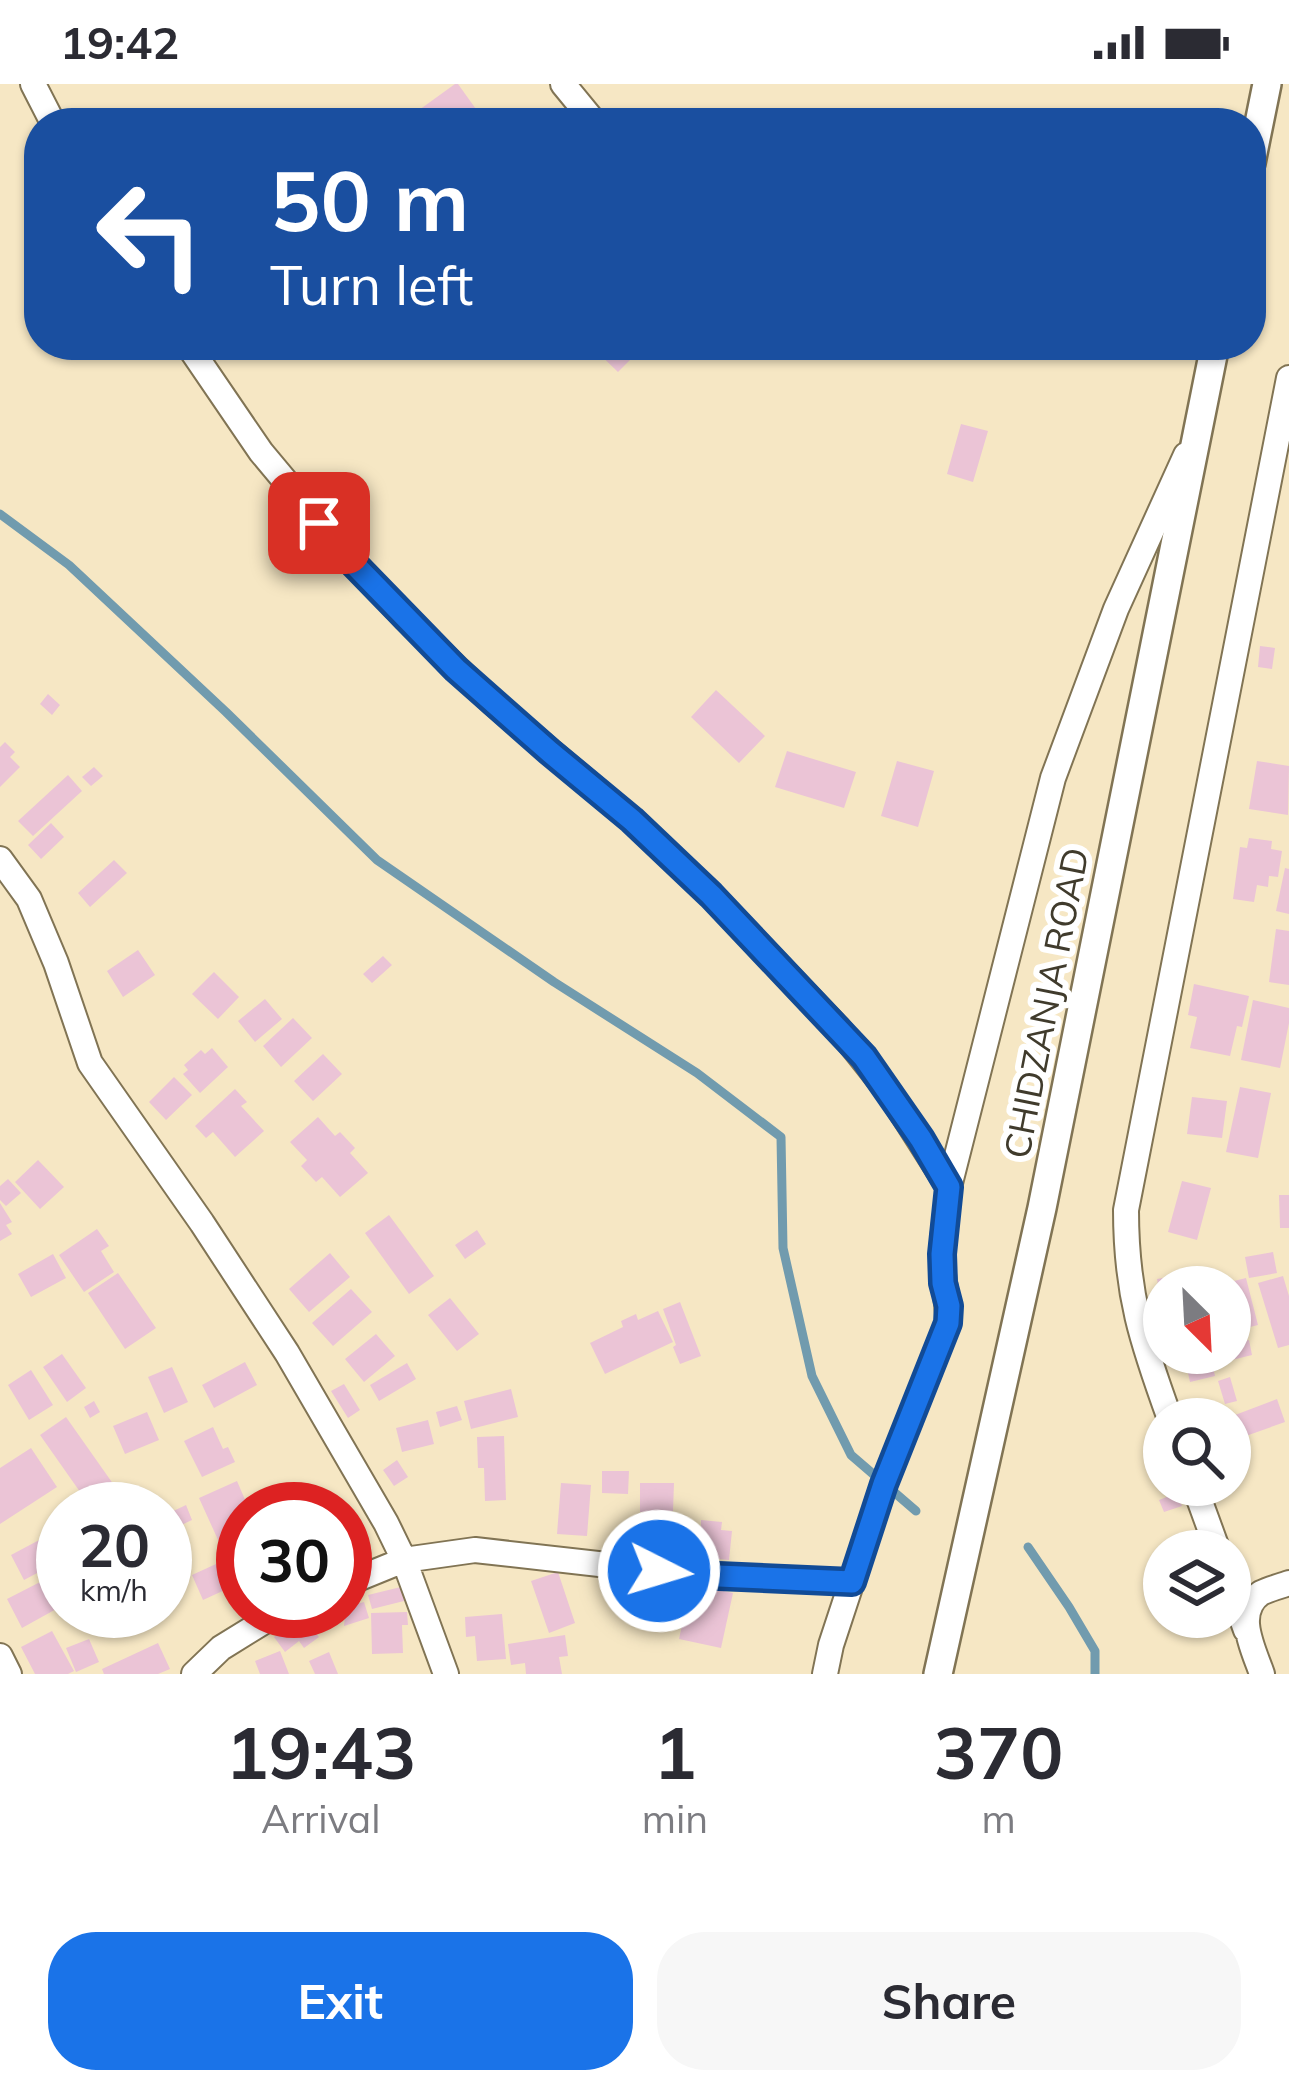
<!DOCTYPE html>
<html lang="en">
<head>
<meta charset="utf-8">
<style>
	:root { --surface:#fff; --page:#f7f7f7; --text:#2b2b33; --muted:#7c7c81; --accent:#1a73e8 }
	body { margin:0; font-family:Mulish,sans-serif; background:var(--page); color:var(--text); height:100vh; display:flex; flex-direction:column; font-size:45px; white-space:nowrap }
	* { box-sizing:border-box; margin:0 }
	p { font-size:39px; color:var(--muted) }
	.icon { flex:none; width:66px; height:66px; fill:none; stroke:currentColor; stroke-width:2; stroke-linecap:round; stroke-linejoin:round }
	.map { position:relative; height:1590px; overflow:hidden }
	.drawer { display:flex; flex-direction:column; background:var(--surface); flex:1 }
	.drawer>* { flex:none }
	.hud { position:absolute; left:24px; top:24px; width:1242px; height:252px; border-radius:48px; box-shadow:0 3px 9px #0004; background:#1a4fa0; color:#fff; overflow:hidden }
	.needle { width:78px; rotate:156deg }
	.tools { position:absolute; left:1143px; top:1182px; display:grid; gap:24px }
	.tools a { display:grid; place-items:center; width:108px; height:108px; border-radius:50%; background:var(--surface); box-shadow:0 3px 9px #0004; font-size:60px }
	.speed { position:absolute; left:36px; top:1398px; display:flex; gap:24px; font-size:60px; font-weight:700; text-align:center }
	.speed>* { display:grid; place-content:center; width:156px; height:156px; border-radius:50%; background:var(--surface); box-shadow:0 3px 9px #0004; line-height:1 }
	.speed small { font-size:30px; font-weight:400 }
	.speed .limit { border:18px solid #d22; background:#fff; color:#111 }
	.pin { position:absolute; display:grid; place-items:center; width:102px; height:102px; color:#fff; margin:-51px; border-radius:24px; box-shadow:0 6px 18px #0006 }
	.me { position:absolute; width:132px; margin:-66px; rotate:95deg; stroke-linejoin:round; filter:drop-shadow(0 0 9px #0008) }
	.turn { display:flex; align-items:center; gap:42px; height:252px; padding:0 48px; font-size:54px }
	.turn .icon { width:156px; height:156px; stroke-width:2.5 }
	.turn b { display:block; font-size:84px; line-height:102px }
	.eta { display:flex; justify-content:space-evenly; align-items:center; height:204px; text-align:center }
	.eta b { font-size:72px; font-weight:700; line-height:84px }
	.cta { display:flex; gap:24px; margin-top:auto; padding:24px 48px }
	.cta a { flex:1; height:138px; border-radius:48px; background:var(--accent); color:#fff; font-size:48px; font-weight:700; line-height:138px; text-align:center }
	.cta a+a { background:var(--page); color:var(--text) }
	.status { display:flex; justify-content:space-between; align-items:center; height:84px; padding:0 60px; background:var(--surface); direction:ltr }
	.status svg { height:33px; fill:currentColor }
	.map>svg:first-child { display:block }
</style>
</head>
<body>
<div class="status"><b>19:42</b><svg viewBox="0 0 49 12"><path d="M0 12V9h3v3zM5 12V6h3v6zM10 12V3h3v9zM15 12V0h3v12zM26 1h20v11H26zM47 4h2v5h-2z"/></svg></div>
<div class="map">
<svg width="1289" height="1590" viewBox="0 0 1289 1590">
	<rect width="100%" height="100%" fill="#f6e7c4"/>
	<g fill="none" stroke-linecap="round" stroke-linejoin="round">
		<path stroke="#719bae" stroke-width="9" d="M 0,430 L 69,481 L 226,628 L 377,776 L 554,898 L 697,989 L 781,1053 L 783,1164 L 812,1292 L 851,1371 L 916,1427
			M 1028,1463 L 1069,1523 L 1095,1567 L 1095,1590"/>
	</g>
	<path fill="#ebc4d6" d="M 455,0 L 458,0 L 486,39 L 401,39 Z
		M 730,26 L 736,39 L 704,39 Z
		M 556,261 L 579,261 L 568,273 Z
		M 590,261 L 645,261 L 618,288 Z
		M 961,340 L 988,347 L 973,398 L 947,390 Z
		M 1260,562 L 1275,564 L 1272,585 L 1258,583 Z
		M 716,606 L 765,652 L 739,679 L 691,633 Z
		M 48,610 L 60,621 L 52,631 L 40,620 Z
		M 5,658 L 15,668 L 10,673 L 20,683 L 0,703 L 0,663 Z
		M 787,667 L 856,688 L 844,724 L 775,703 Z
		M 897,677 L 934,687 L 918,743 L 881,732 Z
		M 1257,677 L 1289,682 L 1288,731 L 1249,725 Z
		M 94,683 L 103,692 L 91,702 L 82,693 Z
		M 68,691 L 82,707 L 33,752 L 18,737 Z
		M 51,739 L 64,753 L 41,775 L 28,761 Z
		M 1249,754 L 1272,757 L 1271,765 L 1282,767 L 1278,793 L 1269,792 L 1268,803 L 1257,801 L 1254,818 L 1233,815 L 1240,763 L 1247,764 Z
		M 114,776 L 127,789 L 90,823 L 78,809 Z
		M 1285,784 L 1289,785 L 1289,830 L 1276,827 Z
		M 1276,845 L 1289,847 L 1289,901 L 1269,898 Z
		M 138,866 L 155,891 L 123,913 L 107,887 Z
		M 383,872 L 392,881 L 372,899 L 363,890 Z
		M 214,888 L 239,913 L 218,935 L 192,910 Z
		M 1194,900 L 1249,912 L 1242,943 L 1237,942 L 1230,972 L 1190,964 L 1197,933 L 1188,931 Z
		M 265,915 L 282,935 L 255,958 L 238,937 Z
		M 1253,916 L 1289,924 L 1289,939 L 1280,984 L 1241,976 Z
		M 293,934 L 312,954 L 281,983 L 263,962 Z
		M 212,964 L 228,983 L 200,1009 L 183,990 L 188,986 L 184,981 L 201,966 L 205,970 Z
		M 323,970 L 342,990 L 313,1017 L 294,997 Z
		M 174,993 L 192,1011 L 166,1036 L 149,1018 Z
		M 1240,1003 L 1271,1009 L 1258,1074 L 1226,1068 Z
		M 235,1005 L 247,1018 L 241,1022 L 264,1047 L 235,1073 L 213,1048 L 206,1054 L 195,1042 Z
		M 1192,1013 L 1227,1017 L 1222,1054 L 1187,1050 Z
		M 318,1033 L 335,1052 L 340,1048 L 355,1064 L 350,1069 L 368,1089 L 340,1113 L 322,1093 L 316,1098 L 301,1082 L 307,1076 L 290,1058 Z
		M 38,1076 L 64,1103 L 40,1125 L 15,1098 Z
		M 8,1095 L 21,1109 L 6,1122 L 0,1116 L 0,1102 Z
		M 1182,1097 L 1211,1104 L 1197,1156 L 1168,1148 Z
		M 1279,1111 L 1289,1111 L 1289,1144 L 1280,1144 Z
		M 0,1119 L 12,1138 L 6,1141 L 12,1150 L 0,1157 Z
		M 389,1131 L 434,1192 L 409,1210 L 365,1149 Z
		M 97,1145 L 109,1162 L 101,1167 L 114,1188 L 84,1208 L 59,1171 Z
		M 477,1146 L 486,1160 L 465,1175 L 455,1161 Z
		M 1273,1168 L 1277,1189 L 1249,1194 L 1245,1173 Z
		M 330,1169 L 350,1193 L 309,1228 L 289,1205 Z
		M 53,1170 L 66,1194 L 31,1213 L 18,1190 Z
		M 1197,1188 L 1199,1203 L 1164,1203 L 1164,1224 L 1162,1224 L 1157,1195 Z
		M 118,1189 L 156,1244 L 125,1265 L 88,1209 Z
		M 1283,1192 L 1289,1212 L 1289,1261 L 1278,1264 L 1258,1199 Z
		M 1246,1194 L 1258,1241 L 1230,1248 L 1230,1203 L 1218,1201 Z
		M 351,1205 L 372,1228 L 333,1262 L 312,1239 Z
		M 450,1214 L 479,1250 L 457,1267 L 428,1231 Z
		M 680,1218 L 701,1272 L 680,1280 L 673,1263 L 676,1261 L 663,1225 Z
		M 658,1227 L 673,1258 L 605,1290 L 590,1259 L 623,1243 L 621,1237 L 636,1230 L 638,1236 Z
		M 376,1250 L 395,1272 L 364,1298 L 345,1275 Z
		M 1249,1256 L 1252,1271 L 1228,1277 L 1226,1269 L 1230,1269 L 1230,1261 Z
		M 1196,1269 L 1219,1269 L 1221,1281 L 1213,1283 L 1215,1292 L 1190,1298 L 1184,1271 Z
		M 62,1270 L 86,1304 L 67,1318 L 43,1283 Z
		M 245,1278 L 257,1301 L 214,1324 L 202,1301 Z
		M 407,1279 L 416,1295 L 379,1317 L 370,1301 Z
		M 172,1283 L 188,1318 L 164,1329 L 148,1293 Z
		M 31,1286 L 53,1321 L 29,1336 L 8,1301 Z
		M 1230,1293 L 1237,1317 L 1225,1320 L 1218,1297 Z
		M 344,1300 L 360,1326 L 348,1334 L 331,1307 Z
		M 511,1305 L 518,1333 L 471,1345 L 464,1317 Z
		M 1277,1315 L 1285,1338 L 1243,1353 L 1235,1331 Z
		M 94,1317 L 100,1328 L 90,1334 L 84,1323 Z
		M 457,1322 L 462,1336 L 440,1343 L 436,1328 Z
		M 147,1328 L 159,1356 L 125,1370 L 113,1342 Z
		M 66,1333 L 116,1404 L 90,1422 L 40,1351 Z
		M 428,1336 L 434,1360 L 402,1368 L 396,1344 Z
		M 213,1343 L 223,1365 L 228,1363 L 235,1378 L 202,1393 L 184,1357 Z
		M 504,1352 L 506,1416 L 485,1417 L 484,1384 L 478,1384 L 477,1353 Z
		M 31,1364 L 57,1403 L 0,1440 L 0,1384 Z
		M 397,1376 L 408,1393 L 394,1402 L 383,1386 Z
		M 602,1387 L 629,1387 L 628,1410 L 602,1409 Z
		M 237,1397 L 249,1425 L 243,1425 L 243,1461 L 224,1469 L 199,1414 Z
		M 561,1399 L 591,1401 L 587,1452 L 557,1450 Z
		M 640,1399 L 674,1399 L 673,1427 L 640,1428 Z
		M 1177,1409 L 1182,1422 L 1164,1428 L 1159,1416 Z
		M 186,1421 L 192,1436 L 173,1445 L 167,1430 Z
		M 361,1436 L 366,1447 L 345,1459 L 345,1445 Z
		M 701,1436 L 722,1438 L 721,1446 L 732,1447 L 729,1476 L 690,1472 L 693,1443 L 701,1444 Z
		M 43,1454 L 56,1479 L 24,1496 L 11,1471 Z
		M 666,1461 L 680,1462 L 678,1482 L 664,1481 Z
		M 243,1474 L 243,1499 L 232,1504 L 223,1481 Z
		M 216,1480 L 227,1505 L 203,1516 L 192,1491 Z
		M 55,1487 L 63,1502 L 53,1508 L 44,1493 Z
		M 558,1488 L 575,1539 L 549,1549 L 531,1497 Z
		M 44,1496 L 58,1524 L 22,1544 L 7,1515 Z
		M 691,1500 L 733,1509 L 721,1564 L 679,1555 Z
		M 409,1501 L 412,1515 L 372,1525 L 368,1511 Z
		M 364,1518 L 369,1534 L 344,1542 L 346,1523 Z
		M 89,1527 L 124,1527 L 127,1534 L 92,1549 L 84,1530 Z
		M 307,1527 L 317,1527 L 325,1538 L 313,1546 L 319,1553 L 304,1564 L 299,1557 L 285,1568 L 274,1553 Z
		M 407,1528 L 408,1541 L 402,1541 L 403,1569 L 372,1570 L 371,1529 Z
		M 502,1530 L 506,1575 L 477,1577 L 475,1552 L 466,1553 L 465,1533 Z
		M 52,1547 L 74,1587 L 68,1590 L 35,1590 L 21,1563 Z
		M 565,1551 L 568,1572 L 559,1573 L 562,1590 L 526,1590 L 525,1579 L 511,1581 L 508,1560 Z
		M 89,1555 L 99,1578 L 76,1588 L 66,1564 Z
		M 158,1559 L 170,1585 L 158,1590 L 104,1590 L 102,1585 Z
		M 280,1567 L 289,1590 L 260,1590 L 255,1577 Z
		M 329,1568 L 338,1590 L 315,1590 L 309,1577 Z"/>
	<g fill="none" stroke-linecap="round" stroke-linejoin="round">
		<g stroke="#817454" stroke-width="28">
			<path id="minor" d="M 33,0 L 53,39
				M 563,0 L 595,39
				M 188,261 L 261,368 L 353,478 L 406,535 L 492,618 L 632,736 L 711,811 L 838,944 L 888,1007 L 949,1103
				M 0,775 L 29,815 L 56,879 L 90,979 L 202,1139 L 287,1269 L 386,1439 L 404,1476 L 446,1590
				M 1170,1335 C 1142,1258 1126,1210 1126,1126 L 1289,294
				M 1194,1401 L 1218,1467
				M 345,1500 L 404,1476 L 475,1466 L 696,1491 L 852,1498
				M 1230,1501 L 1246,1546
				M 0,1572 L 9,1590
				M 194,1590 L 221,1564 L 281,1527
				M 825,1590 L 831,1561 L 884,1400 L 948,1239 C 949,1216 941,1194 942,1171 C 943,1148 947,1125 949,1103 L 1053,694 L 1116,525 L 1186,371
				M 1262,1590 C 1254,1566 1233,1528 1261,1509 C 1269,1505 1281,1502 1289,1499"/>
		</g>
		<g stroke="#817454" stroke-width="32">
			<path id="tertiary" d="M 1251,79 L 1267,0
				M 938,1590 L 1042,1124 L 1215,261"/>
		</g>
		<use href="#minor" stroke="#fff" stroke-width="24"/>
		<use href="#tertiary" stroke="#fff" stroke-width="27"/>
	</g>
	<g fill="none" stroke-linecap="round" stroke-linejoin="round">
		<g stroke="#114b97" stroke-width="30">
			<path id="route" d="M 319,439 L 352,478 L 456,585 L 550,668 L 632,736 L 711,811 L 864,973 L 921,1055 L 949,1103 L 942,1170 L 943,1199 L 949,1222 L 948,1239 L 884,1400 L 852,1498 L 696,1491 L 659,1487"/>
		</g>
		<use href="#route" stroke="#1a73e8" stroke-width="21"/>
	</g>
	<g text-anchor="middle" stroke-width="12" stroke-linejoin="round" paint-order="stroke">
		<g font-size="36" fill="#403b2c" stroke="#fff">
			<text transform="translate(1046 919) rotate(-79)" y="13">CHIDZANJA ROAD</text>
		</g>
	</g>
</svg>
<div class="tools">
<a><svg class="needle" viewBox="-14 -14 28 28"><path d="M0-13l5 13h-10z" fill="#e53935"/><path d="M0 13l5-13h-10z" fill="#7c7c81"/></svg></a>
<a><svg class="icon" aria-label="search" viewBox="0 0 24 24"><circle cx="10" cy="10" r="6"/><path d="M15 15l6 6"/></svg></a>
<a><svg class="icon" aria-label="layers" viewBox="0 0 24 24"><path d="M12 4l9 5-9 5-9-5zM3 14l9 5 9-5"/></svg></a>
</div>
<div class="speed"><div>20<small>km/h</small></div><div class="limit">30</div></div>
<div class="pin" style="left:319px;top:439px;background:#d93025"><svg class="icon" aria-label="arrive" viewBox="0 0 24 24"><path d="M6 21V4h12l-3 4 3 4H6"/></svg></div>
<svg class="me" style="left:659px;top:1487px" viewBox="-20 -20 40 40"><circle r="17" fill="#1a73e8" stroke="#fff" stroke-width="3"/><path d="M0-11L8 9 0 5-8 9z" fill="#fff"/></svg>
<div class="hud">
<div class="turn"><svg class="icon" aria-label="left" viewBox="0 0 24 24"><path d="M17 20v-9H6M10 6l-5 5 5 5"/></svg><div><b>50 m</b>Turn left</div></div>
</div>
</div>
<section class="drawer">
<div class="eta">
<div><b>19:43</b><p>Arrival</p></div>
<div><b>1</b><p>min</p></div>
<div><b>370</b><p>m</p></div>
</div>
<div class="cta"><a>Exit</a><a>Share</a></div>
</section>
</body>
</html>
